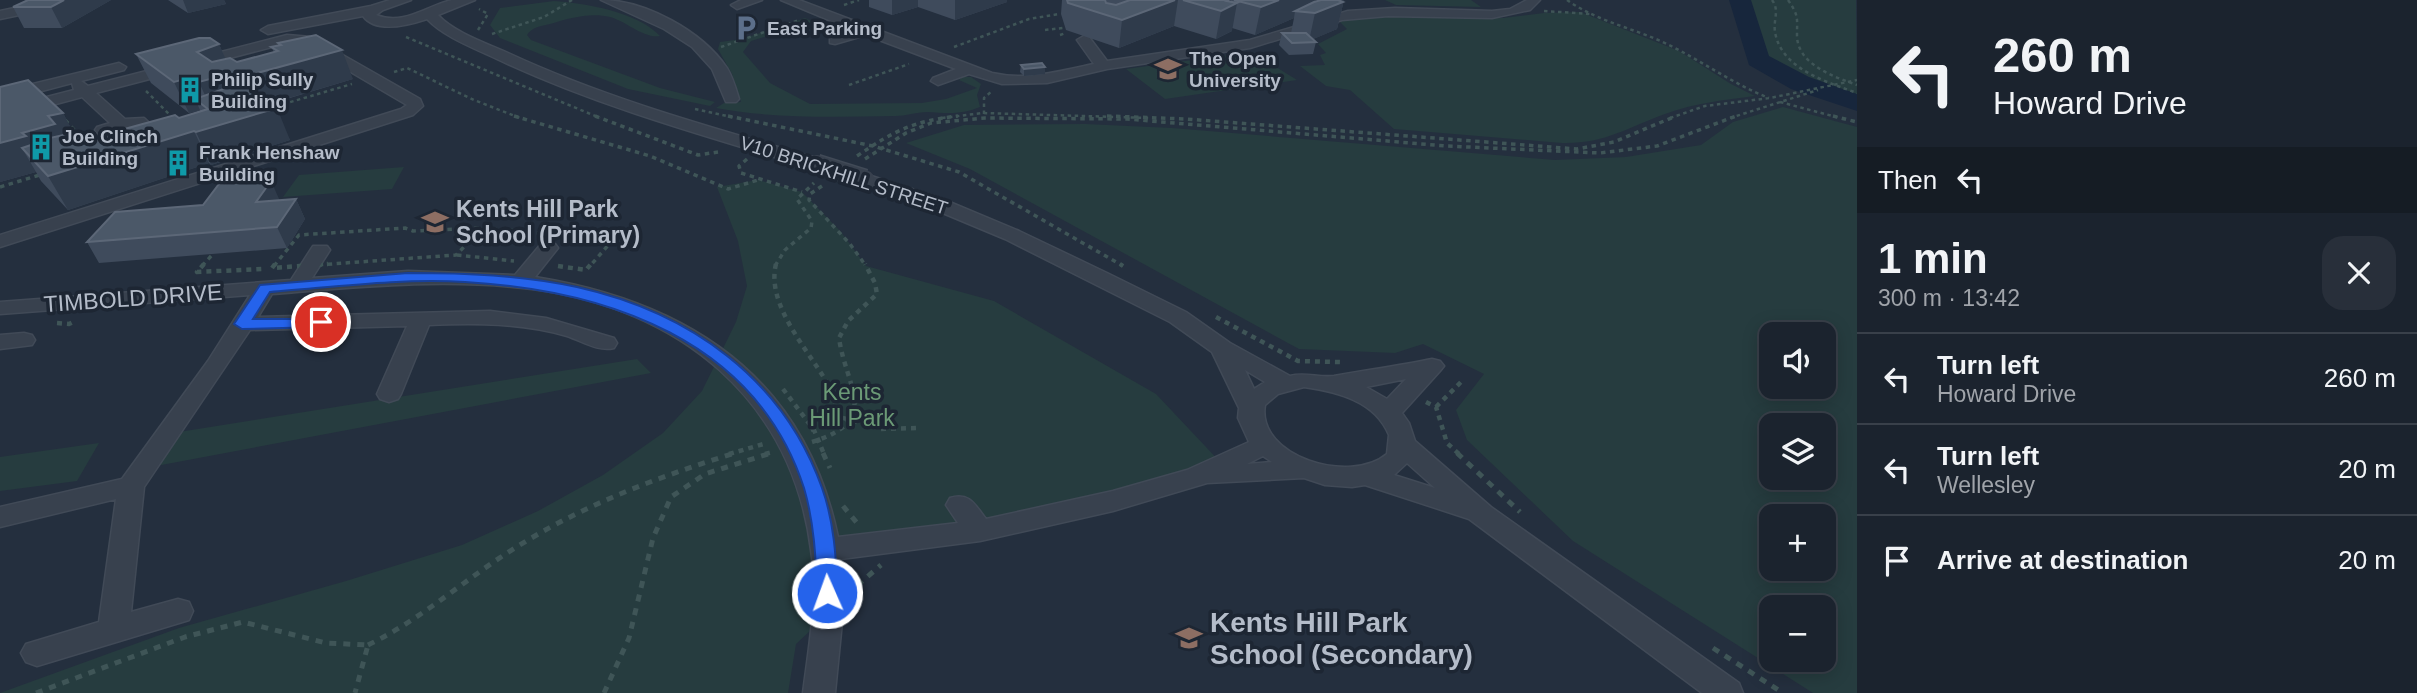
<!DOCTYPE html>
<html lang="en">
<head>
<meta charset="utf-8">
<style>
	:root { --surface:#1b232e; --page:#282f3a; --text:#f1f3f6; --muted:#a0a4aa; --line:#39404a }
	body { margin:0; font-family:Helvetica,sans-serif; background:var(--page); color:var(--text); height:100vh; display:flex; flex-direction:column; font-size:26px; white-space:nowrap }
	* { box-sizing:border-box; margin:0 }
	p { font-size:23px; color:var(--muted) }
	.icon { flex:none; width:38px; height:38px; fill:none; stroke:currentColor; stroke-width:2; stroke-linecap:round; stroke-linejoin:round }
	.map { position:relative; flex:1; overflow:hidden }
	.details { display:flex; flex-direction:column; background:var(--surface); width:560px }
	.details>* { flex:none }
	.hud { background:#1b232e; color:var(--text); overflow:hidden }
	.tools { position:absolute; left:1759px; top:322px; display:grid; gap:14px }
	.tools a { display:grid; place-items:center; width:77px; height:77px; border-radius:14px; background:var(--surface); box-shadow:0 4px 18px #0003,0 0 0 2px var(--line); font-size:35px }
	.pin { position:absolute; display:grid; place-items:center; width:60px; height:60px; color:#fff; margin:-30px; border:4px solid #fff; border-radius:50%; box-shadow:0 2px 7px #0007 }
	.me { position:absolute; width:77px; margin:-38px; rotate:358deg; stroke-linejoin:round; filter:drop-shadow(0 0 5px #0008) }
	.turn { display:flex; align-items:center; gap:24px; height:147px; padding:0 21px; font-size:32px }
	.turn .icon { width:91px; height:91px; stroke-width:2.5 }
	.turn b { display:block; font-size:49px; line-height:60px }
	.then { display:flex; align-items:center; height:66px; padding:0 21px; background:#0003; gap:14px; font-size:26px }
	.round { display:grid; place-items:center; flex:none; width:74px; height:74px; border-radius:21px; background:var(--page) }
	.headline { display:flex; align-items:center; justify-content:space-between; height:119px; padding:0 21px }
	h1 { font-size:42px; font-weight:700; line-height:52px }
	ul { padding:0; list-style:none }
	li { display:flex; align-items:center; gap:21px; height:91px; padding:0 21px; border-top:2px solid var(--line) }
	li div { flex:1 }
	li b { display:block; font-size:26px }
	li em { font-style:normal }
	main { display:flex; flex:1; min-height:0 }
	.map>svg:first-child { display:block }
</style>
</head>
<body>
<main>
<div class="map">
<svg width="1857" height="693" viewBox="0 0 1857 693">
	<rect width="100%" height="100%" fill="#242f3e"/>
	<path fill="#263c3f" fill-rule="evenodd" d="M 1385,0 L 1471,0 L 1481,7 L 1396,5 Z
		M 1740,0 L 1856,0 L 1857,103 L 1800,83 L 1758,60 Z
		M 554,1 C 585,3 638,12 660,36 C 644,39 626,21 610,17 C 591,12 569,18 550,24 C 541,26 532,27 527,35 L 531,40 L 660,88 L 715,102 L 710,106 L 628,89 L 500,38 L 490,25 L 500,8 Z
		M 1580,12 L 1679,51 L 1731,84 L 1755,96 C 1724,100 1695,103 1665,114 C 1626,128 1605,144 1562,143 L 1394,129 L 1350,90 L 1326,86 L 1300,66 L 1325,65 L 1320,55 L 1326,53 L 1318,44 L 1347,29 L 1337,19 L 1393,16 L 1503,18 L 1544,13 Z
		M 805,18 L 813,22 L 751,41 L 743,52 L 770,83 L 810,104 L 922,103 L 946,99 L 977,88 L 959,80 L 962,77 L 971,77 L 981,84 L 977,95 L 980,107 C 961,115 947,113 927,112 C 917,112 906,116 895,116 C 835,117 776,119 716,108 L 724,103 L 741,102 L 732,74 L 718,49 L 720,42 L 742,39 Z
		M 1252,52 L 1297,80 L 1165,99 L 1126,69 Z
		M 1783,107 L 1857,127 L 1857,693 L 1813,693 L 1573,541 L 1467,440 L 1456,410 L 1484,374 L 1423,344 L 1395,353 L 1299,349 L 970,169 L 906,143 L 964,125 L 1085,124 L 1172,128 L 1555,160 L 1626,157 L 1701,145 L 1733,122 ZM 1771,334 L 1824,334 L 1824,387 L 1771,387 ZM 1771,425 L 1824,425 L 1824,478 L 1771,478 ZM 1771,516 L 1824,516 L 1824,569 L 1771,569 ZM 1771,607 L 1824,607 L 1824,660 L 1771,660 Z
		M 404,167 L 392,189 L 283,197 L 299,175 Z
		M 758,180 L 802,192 L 841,232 L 866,266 L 994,301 L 1156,394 L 1222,464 L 1113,501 L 826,550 L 828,614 L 796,644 L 788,693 L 0,693 L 179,628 L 346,581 L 462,545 L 538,511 L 603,475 L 663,433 L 702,391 L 736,322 L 747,286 L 738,241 L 717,187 Z
		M 637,359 L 651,373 L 156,466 L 179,432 Z
		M 99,443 L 77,481 L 0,491 L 0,457 Z"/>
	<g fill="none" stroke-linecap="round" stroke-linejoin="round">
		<path fill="#17263c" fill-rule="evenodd" d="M 1729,0 L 1751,0 L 1769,56 L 1809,77 L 1857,94 L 1857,111 L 1791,89 L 1749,65 Z"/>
		<g stroke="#414a57" stroke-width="3">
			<path id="minor" d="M 390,0 L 411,0 L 383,10 L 376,15 C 404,26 426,6 452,0 C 460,0 468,0 475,0 L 438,15 C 455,33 486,43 508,53 C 609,100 717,129 823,160 L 826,164 L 823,168 L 811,168 C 705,136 597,106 497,59 C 474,48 444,37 427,19 C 409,25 376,34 363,16 L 268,34 L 261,30 L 268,26 L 371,6 Z
				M 601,0 C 645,0 702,31 727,68 C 733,78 736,89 739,99 L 736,102 L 726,102 L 712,69 L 692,47 L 664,29 Z
				M 741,0 L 762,0 L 737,9 L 731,5 Z
				M 781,0 L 799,0 L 992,73 C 1027,81 1060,71 1094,64 L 1077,40 L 1084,36 L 1089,37 L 1107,61 L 1250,40 L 1348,11 L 1395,8 L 1492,11 L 1510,9 L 1527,0 L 1540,0 L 1530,10 L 1492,18 L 1388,16 L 1342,20 L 1250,48 L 1107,69 L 1047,83 L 1002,84 L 969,74 L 938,85 L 931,81 L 933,78 L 956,69 L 866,35 L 835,44 L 830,43 L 830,37 L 853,30 Z
				M 19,7 L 24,8 L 24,14 L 0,19 L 0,11 Z
				M 287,35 L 311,37 L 420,99 L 423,106 L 413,115 L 0,247 L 0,235 L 401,109 L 407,105 L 303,44 L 287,43 L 96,93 L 125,119 L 144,118 L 158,131 L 156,134 L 114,146 L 108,145 L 95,130 L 97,127 L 110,123 L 82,97 L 0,119 L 0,109 L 74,90 L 72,83 L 0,102 L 0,92 L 119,63 L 126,67 L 124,70 L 81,81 L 88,86 ZM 135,127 L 138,129 L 117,135 L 114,132 Z
				M 865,174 L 940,198 L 1019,231 L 1109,274 L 1186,312 L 1230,343 L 1290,376 C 1305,372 1319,378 1334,376 C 1367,370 1399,366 1432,359 L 1440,361 L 1444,366 L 1440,371 L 1402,413 L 1409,423 L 1415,441 L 1491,507 L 1739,683 L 1743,693 L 1702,693 L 1469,519 L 1365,485 L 1352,487 L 1325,485 L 1304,478 L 1207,483 L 1113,511 L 980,541 L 841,559 L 842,622 L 835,693 L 803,693 C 809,646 818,597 811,550 C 792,399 679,308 532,289 C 445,278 359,287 272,294 L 258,317 L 490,311 L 546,318 L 614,338 L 617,343 L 614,348 C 598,352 582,341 567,336 C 522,323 475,323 429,325 L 401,394 L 398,399 L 389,402 L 380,399 L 377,394 L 407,326 L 250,330 L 144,487 L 131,612 L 178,599 L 189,602 L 193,611 L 189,620 L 37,666 L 26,662 L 21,653 L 26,644 L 99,622 L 116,499 L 0,527 L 0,507 L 122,479 L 208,361 L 250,295 L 0,314 L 0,302 L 291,280 L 313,246 L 327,246 L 330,250 L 312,278 L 408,271 L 515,275 L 541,244 L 555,244 L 558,248 L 535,277 C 689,302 805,378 838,537 L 958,523 L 946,505 L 950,498 C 970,492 975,505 986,519 L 1113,491 L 1187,470 L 1249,442 L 1238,418 L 1239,408 L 1212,352 L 1170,322 L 1005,239 L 926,206 L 859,183 L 856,179 ZM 1245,370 L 1265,382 L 1254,389 ZM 1406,379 L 1387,399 L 1366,387 ZM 1304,387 C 1338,392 1375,401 1389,435 L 1387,454 C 1351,485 1256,457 1265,405 L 1278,394 ZM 1263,456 L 1272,462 L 1247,464 ZM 1407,463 L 1435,488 L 1394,475 Z
				M 24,333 L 32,335 L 35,340 L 32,345 L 0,349 L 0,335 Z"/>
		</g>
		<path stroke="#3f5557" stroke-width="2.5" stroke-dasharray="3.5 3.5" stroke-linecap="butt" d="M 1567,0 C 1598,22 1634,28 1667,44 C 1702,61 1733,84 1769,98
			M 1772,0 C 1780,11 1773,19 1775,32 C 1781,69 1827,82 1857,93
			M 1788,0 C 1799,16 1797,18 1797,35 C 1797,65 1835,77 1857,85
			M 844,5 L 859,0
			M 1544,11 L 1591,14
			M 478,30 L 488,14 L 479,9
			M 1045,30 L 1063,28
			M 492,34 L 544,17 L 572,0
			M 1060,35 L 1066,33
			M 406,37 L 600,118
			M 721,47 L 799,20
			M 954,47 L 1029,19 L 1059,14
			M 394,72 L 407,68 L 474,100 L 520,118
			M 849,85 L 909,64
			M 146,91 L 173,118
			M 1780,102 L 1840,118
			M 270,108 L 352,84
			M 695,109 L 736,118
			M 984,114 L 984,98 L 992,91
			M 942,118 L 983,113 L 1150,118
			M 1670,118 L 1705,106 L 1770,98 L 1857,80
			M 1730,118 L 1818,90"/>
		<path stroke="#3f5557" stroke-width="3.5" stroke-dasharray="4.5 4.5" stroke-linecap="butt" d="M 172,116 L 175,119
			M 514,116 L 650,156 L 728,189 L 758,180
			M 595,116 L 698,155 L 718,152
			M 728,116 L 873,146 L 959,172 L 1123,266
			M 1107,116 L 1186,119 L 1577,149 L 1614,142 L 1676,116
			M 1833,116 L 1857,122
			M 65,120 L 78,134
			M 857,156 C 894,131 913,121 958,116
			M 747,159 L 739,166 L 741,173 L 802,192
			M 865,159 L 906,133 L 931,123 L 985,118 L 1127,119 L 1446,146 L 1600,153 L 1657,146 L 1736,116
			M 822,186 L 810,194 L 809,200 L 850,244 L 866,266
			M 0,187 L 43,174
			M 483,228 L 541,233
			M 563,236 L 611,242 L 590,266
			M 457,255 L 514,261
			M 202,266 L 213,254
			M 274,266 L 299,235 L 405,228 L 413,231 L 483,228 L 456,255 L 303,266
			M 775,266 L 785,250 L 811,228 L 812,221 L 797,199 L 814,183"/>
		<path stroke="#3f5557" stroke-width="4.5" stroke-dasharray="5 5" stroke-linecap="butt" d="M 204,264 L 197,272 L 262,269
			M 275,264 L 272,268 L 328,264
			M 776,264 C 762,319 845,383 835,412 C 831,423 818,427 809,431
			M 1120,264 L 1123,266
			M 558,266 L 586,270 L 591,264
			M 1216,317 L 1298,361 L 1340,362
			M 57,323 L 69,324 L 75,321
			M 783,389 L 814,430 L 824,454
			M 1426,402 L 1436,407 L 1447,443 L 1459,454
			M 1436,407 L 1464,379
			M 833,415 L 881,429 L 916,428
			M 812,442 C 882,420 846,388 839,338 L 848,321 L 877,294 L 875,283 L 865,264
			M 729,454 L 767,443
			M 765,454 L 773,452"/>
		<path stroke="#3f5557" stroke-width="5" stroke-dasharray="7 7" stroke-linecap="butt" d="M 823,453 L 830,468
			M 1457,453 L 1520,512
			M 843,506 L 857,523
			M 855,600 L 860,583 L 881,565
			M 368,645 C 422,619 465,579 515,548 C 583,505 658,477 735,453
			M 1713,648 L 1783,693
			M 36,693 L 185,637 L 243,622 L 326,643 L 368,645 L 355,693
			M 604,693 L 629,638 L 653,538 L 671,497 L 705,474 L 771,453"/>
		<use href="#minor" fill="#38414e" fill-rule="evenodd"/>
		<g stroke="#414a57" stroke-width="21" stroke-linecap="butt">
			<path id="minor-bridge" d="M 817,164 L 865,179"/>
		</g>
		<use href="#minor-bridge" stroke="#38414e" stroke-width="18"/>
	</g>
	<path fill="#3f4b5c" d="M 111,0 L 62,28 L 24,28 L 13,7 Z
		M 168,0 L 224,0 L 226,4 L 188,13 Z
		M 869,0 L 1007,0 L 1007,2 L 955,20 L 918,7 L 892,15 L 869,7 Z
		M 1062,0 L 1316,0 L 1297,10 L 1344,0 L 1337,29 L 1313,39 L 1316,42 L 1313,54 L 1289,55 L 1279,45 L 1282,33 L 1291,33 L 1294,18 L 1255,35 L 1232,28 L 1232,31 L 1216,39 L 1174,26 L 1119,48 L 1066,30 L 1061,14 Z
		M 278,43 L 353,79 L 270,104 L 290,140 L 211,165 L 209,163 L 68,210 L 41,181 L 36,172 L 0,182 L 0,87 L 63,113 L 73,133 L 93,142 L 123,134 L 121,130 L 179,118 L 200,111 L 200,110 L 189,113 L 151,83 L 136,54 L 219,44 L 225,59 L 237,62 L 274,52 L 271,47 L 279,45 Z
		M 1021,65 L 1045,74 L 1024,76 L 1020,72 Z
		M 296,199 L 305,219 L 287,248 L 99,263 L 87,242 L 279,200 Z"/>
	<path fill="#2f3b4b" d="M 64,0 L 111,0 L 62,28 L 51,7 Z
		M 183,0 L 224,0 L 226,4 L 188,13 Z
		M 892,0 L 918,0 L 918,7 L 892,15 Z
		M 955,0 L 1007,0 L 1007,2 L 955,20 Z
		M 1175,0 L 1178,0 L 1174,26 L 1119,48 L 1122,20 Z
		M 1201,0 L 1231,0 L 1230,6 L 1237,3 L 1232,31 L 1216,39 L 1221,11 Z
		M 1279,0 L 1316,0 L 1297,10 L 1295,11 L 1294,18 L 1255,35 L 1261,7 Z
		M 1338,0 L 1344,0 L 1337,29 L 1309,41 L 1315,13 Z
		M 219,44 L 232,74 L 217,77 L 231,108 L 213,113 L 199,82 L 197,52 Z
		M 342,50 L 353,79 L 238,113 L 224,82 Z
		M 1045,67 L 1045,74 L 1024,76 L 1024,69 Z
		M 192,77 L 206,108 L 195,99 L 200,110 L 189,113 L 174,82 Z
		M 277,108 L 290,140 L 211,165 L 196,132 Z
		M 63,113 L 80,145 L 45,164 L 22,148 L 36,172 L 0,182 L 0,143 L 22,133 L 48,116 Z
		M 194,131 L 209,163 L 68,210 L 48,176 Z
		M 271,181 L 280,201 L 256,202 Z
		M 296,199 L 305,219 L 287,248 L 277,227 Z"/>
	<path fill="#4b5868" stroke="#5c6777" stroke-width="2" d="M 28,0 L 64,0 L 51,7 L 13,7 Z
		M 1067,0 L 1105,0 L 1106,3 L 1116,5 L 1130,0 L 1175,0 L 1122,20 L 1068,3 Z
		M 1183,0 L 1229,0 L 1227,1 L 1237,3 L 1221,11 Z
		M 1234,0 L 1279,0 L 1261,7 Z
		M 1321,0 L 1338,0 L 1343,2 L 1315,13 L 1295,11 L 1314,2 Z
		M 1282,33 L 1306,33 L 1316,42 L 1292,43 Z
		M 316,35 L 342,50 L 224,82 L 217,77 L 199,82 L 192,77 L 174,82 L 136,54 L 199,38 L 210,38 L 219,44 L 197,52 L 212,62 L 230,58 L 237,62 L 278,51 L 271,47 L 281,45 L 278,43 Z
		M 1042,63 L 1045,67 L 1024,69 L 1021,65 Z
		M 28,80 L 63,113 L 48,116 L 55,124 L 22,133 L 26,136 L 0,143 L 0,87 Z
		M 245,85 L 277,108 L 196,132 L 194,131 L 48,176 L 22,148 L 34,144 L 32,142 L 81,131 L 93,142 L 125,133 L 121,130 L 175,115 L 179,118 L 208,109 L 195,99 L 232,86 Z
		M 271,181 L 256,202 L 296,199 L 277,227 L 87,242 L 115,212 L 203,205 L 219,184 Z"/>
	<path fill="#2563eb" stroke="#184099" stroke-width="2" d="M 408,273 C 465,273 522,275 577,287 C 689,312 783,378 822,488 C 834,521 836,558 838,593 L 835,599 L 827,601 L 820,599 L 817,593 C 816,558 814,522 804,488 C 756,340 607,290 465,282 C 401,278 335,287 270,292 L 253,319 L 327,319 L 329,322 L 321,327 L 242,329 L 234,324 L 260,285 Z"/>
	<defs>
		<g id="parking-bare" transform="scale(2.1)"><path d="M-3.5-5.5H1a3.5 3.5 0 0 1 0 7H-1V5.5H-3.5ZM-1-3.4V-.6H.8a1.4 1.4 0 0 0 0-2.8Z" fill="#5c6f8a" stroke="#1d2633" stroke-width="2.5" paint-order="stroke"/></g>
		<g id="university-bare" transform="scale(2.1)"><path d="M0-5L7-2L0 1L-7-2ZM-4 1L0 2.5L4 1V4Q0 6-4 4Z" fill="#8d6e63" stroke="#1d2633" stroke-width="2.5" paint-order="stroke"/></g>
		<g id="building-bare" transform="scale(2.1)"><path d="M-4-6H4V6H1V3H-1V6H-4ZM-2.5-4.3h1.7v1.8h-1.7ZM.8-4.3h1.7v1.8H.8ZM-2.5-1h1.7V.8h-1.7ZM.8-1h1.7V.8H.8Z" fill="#0f9aa8" stroke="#1d2633" stroke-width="2.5" paint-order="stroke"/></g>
		<g id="school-bare" transform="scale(2.1)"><path d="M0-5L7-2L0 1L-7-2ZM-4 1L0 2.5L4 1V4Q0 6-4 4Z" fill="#8d6e63" stroke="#1d2633" stroke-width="2.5" paint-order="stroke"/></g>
	</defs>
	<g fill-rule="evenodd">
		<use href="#parking-bare" x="746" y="28"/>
		<use href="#university-bare" x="1168" y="69"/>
		<use href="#building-bare" x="190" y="90"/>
		<use href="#building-bare" x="41" y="147"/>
		<use href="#building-bare" x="178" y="163"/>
		<use href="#school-bare" x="435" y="222"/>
		<use href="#school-bare" x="1189" y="638"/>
	</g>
	<g text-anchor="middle" stroke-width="7" stroke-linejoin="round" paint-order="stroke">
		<g font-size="19" font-weight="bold" fill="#b4bcc9" stroke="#1d2633" text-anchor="start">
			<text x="767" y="35">East Parking</text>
			<text x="1189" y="65">The Open<tspan x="1189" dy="22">University</tspan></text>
			<text x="211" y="86">Philip Sully<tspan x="211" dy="22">Building</tspan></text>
			<text x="62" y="143">Joe Clinch<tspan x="62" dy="22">Building</tspan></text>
			<text x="199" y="159">Frank Henshaw<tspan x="199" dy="22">Building</tspan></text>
		</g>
		<g font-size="19" fill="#b4bcc9" stroke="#1d2633">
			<text transform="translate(844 175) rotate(18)" y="7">V10 BRICKHILL STREET</text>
		</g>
		<g font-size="23" font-weight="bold" fill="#b4bcc9" stroke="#1d2633" text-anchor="start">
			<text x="456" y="217">Kents Hill Park<tspan x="456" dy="26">School (Primary)</tspan></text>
		</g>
		<g font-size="23" fill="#b4bcc9" stroke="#1d2633">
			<text transform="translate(133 298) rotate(-4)" y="8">TIMBOLD DRIVE</text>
		</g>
		<g font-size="23" fill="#6b9a76" stroke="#1d2633">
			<text x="852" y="400">Kents<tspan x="852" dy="26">Hill Park</tspan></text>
		</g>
		<g font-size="28" font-weight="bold" fill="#b4bcc9" stroke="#1d2633" text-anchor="start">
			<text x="1210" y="632">Kents Hill Park<tspan x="1210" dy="32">School (Secondary)</tspan></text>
		</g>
	</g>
</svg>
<div class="tools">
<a><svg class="icon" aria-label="sound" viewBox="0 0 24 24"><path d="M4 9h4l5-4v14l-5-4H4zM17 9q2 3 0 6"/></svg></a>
<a><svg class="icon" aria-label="layers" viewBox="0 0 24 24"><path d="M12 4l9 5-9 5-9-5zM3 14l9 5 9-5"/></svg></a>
<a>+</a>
<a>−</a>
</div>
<div class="pin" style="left:321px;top:322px;background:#d93025"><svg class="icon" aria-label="arrive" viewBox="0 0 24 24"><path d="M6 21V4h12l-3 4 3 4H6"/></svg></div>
<svg class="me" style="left:827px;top:593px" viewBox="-20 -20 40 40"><circle r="17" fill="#2563eb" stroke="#fff" stroke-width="3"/><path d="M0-11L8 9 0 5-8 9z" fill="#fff"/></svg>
</div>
<section class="details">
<div class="hud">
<div class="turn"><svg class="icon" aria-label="left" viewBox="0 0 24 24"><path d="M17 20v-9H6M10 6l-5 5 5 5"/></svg><div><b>260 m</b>Howard Drive</div></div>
<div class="then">Then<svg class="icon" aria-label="left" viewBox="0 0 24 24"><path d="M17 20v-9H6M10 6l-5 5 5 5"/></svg></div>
</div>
<div class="headline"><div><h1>1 min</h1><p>300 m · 13:42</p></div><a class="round"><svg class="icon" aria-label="close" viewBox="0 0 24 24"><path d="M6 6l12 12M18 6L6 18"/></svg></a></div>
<ul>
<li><svg class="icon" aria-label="left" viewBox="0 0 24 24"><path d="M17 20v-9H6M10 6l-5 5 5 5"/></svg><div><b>Turn left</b><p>Howard Drive</p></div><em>260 m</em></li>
<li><svg class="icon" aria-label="left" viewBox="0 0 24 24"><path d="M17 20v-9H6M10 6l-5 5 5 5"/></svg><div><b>Turn left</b><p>Wellesley</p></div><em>20 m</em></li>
<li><svg class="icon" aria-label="arrive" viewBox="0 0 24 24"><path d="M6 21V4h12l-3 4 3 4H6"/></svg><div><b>Arrive at destination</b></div><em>20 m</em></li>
</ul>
</section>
</main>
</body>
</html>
